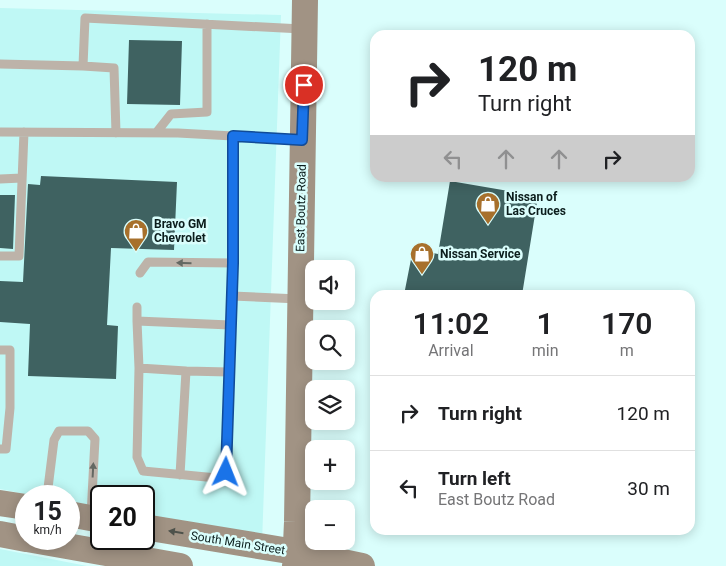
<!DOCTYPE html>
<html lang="en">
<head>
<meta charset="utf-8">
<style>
	:root { --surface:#fff; --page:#f2f2f2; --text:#202124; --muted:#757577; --line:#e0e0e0 }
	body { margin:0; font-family:Roboto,sans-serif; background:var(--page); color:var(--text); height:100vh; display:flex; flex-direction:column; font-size:19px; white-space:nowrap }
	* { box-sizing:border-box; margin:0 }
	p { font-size:16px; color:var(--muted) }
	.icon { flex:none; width:28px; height:28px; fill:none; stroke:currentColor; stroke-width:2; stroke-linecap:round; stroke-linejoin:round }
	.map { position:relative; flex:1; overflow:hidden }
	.sheet { position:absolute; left:370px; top:290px; width:325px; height:245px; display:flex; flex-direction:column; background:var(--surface); border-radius:15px; box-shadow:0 2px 12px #0003 }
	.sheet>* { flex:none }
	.hud { position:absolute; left:370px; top:30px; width:325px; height:152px; border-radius:15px; box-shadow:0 2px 12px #0003; background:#fff; color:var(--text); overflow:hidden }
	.controls { position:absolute; left:305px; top:260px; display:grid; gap:10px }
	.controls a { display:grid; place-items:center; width:50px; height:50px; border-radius:10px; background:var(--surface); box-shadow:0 2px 12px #0003; font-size:25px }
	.speed { position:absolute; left:15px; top:485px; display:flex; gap:10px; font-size:25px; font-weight:700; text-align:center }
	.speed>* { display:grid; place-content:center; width:65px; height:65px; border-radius:50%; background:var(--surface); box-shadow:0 2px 12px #0003; line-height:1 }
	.speed small { font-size:12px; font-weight:400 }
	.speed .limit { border:2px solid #111; border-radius:8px; background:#fff; color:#111 }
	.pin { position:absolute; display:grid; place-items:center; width:42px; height:42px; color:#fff; margin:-21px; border:2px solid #fff; border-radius:50%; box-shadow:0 1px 5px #0007 }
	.me { position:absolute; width:55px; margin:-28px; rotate:2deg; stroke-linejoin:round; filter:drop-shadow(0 0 4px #0008) }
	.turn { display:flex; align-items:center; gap:18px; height:105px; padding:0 25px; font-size:22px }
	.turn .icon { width:65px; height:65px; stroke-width:2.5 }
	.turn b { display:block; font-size:35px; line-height:42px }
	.lanes { display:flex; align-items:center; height:48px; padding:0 25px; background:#0003; justify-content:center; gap:25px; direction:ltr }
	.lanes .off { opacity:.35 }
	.eta { display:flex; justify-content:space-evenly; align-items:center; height:85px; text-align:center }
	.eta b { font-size:30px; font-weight:600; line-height:35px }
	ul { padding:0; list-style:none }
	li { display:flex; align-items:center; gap:15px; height:75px; padding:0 25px; border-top:1px solid var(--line) }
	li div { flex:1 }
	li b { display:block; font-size:19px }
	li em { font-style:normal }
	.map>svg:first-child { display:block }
</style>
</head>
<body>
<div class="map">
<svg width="726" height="566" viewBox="0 0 726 566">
	<rect width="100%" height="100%" fill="#dafefc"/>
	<path fill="#bff8f5" d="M 0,8 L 281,15 L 262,543 L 144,519 L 144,496 L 101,496 L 101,510 L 69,503 L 69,496 L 35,496 L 0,489 Z
		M 0,549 L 36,556 L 87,566 L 0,566 Z"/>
	<path fill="#3f6261" d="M 129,40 L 182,41 L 180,105 L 127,104 Z
		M 41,176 L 177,182 L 174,250 L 111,248 L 107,325 L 118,326 L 116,379 L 28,376 L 30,324 L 0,322 L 0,281 L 23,282 L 28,184 L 40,185 Z
		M 450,181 L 538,196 L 522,295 L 404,295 L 413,249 L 438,254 Z
		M 0,195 L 15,195 L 13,249 L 0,248 Z"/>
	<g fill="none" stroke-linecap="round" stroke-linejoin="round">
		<path stroke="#bdb3a9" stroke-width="9" d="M 0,64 L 83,66 L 85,18 L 302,29
			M 83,66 L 114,68 L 116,133
			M 0,132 L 178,133 L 233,136
			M 156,133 L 171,114 L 207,112 L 207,24
			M 0,179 L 22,178
			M 0,256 L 19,256 L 24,132
			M 140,273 L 148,262 L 233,263
			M 232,296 L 233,136 L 301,140
			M 137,321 L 137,307
			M 230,325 L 137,321 L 139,368 L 137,457 L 143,471 L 217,478 L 226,472 L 232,296 L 299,299
			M 0,350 L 10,350 L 10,408 L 6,449 L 0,449
			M 139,368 L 186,371
			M 180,475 L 186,371 L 229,372
			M 47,496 L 54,440 L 59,431 L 88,431 L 95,439 L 91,516"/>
		<path stroke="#a19384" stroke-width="26" d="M 0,503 L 26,507
			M 69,514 L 101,520
			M 144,527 L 295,552 L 362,566
			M 0,534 L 26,539
			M 27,539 L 180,566
			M 295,566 L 297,522 L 305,0"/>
	</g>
	<defs><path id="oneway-solid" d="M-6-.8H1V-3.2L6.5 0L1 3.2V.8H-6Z" transform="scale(1.25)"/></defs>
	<g fill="#646862">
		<use href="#oneway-solid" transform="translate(184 263) rotate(-179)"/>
		<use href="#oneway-solid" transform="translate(93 470) rotate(-87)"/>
	</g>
	<use fill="#4e524b" href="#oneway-solid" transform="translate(176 532) rotate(-171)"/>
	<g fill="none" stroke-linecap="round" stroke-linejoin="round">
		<g stroke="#114b97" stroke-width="12">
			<path id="route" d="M 226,472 L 233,263 L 233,136 L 302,140 L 304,85"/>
		</g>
		<use href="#route" stroke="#1a73e8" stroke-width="9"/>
	</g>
	<defs>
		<g id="shop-pin" transform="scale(1.25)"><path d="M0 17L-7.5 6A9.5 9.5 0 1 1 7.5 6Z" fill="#a7702c" stroke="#dafefc"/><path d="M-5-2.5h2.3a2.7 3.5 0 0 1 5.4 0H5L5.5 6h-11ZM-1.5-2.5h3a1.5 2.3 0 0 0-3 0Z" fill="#fff"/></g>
	</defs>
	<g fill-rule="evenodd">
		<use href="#shop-pin" x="488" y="204"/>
		<use href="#shop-pin" x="136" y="231"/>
		<use href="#shop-pin" x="422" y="254"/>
	</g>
	<g text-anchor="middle" stroke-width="5" stroke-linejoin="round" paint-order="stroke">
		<g font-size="12" font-weight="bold" fill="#0b1d1c" stroke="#dafefc" text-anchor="start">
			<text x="506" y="201">Nissan of<tspan x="506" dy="14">Las Cruces</tspan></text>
			<text x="154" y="228">Bravo GM<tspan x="154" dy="14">Chevrolet</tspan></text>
			<text x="440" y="258">Nissan Service</text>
		</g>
		<g font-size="12" fill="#0b1d1c" stroke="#dafefc">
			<text transform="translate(301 208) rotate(-89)" y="4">East Boutz Road</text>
			<text transform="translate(238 543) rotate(9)" y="4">South Main Street</text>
		</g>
	</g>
</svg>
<div class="controls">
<a><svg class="icon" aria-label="sound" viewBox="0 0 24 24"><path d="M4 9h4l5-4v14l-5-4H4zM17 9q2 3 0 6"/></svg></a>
<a><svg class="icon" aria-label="search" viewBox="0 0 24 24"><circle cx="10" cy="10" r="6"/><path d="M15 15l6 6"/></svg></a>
<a><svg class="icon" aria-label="layers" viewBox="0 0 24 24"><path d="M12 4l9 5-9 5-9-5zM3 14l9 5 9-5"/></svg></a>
<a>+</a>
<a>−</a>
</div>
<div class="speed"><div>15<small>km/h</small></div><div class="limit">20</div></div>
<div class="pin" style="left:304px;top:85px;background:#d93025"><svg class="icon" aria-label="arrive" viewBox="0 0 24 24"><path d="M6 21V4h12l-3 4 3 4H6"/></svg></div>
<svg class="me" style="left:226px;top:472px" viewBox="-20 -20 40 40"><path d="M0-17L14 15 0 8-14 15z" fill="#1a73e8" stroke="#fff" stroke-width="4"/></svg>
<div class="hud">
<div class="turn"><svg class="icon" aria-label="right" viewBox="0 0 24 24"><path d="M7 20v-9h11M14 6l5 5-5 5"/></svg><div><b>120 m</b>Turn right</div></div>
<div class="lanes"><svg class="icon off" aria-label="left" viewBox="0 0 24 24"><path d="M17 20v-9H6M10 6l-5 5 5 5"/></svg><svg class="icon off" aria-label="ahead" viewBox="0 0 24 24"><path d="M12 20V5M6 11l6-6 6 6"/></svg><svg class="icon off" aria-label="ahead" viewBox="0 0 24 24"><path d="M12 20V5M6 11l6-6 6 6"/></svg><svg class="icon" aria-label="right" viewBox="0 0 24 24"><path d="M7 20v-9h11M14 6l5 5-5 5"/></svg></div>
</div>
<section class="sheet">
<div class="eta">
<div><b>11:02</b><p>Arrival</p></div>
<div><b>1</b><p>min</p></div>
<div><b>170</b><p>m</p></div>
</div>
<ul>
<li><svg class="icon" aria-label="right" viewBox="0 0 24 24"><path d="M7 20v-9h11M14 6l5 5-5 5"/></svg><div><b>Turn right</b></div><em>120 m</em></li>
<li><svg class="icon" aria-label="left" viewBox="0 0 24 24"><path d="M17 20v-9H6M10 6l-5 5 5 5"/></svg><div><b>Turn left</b><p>East Boutz Road</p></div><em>30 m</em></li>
</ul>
</section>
</div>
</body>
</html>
